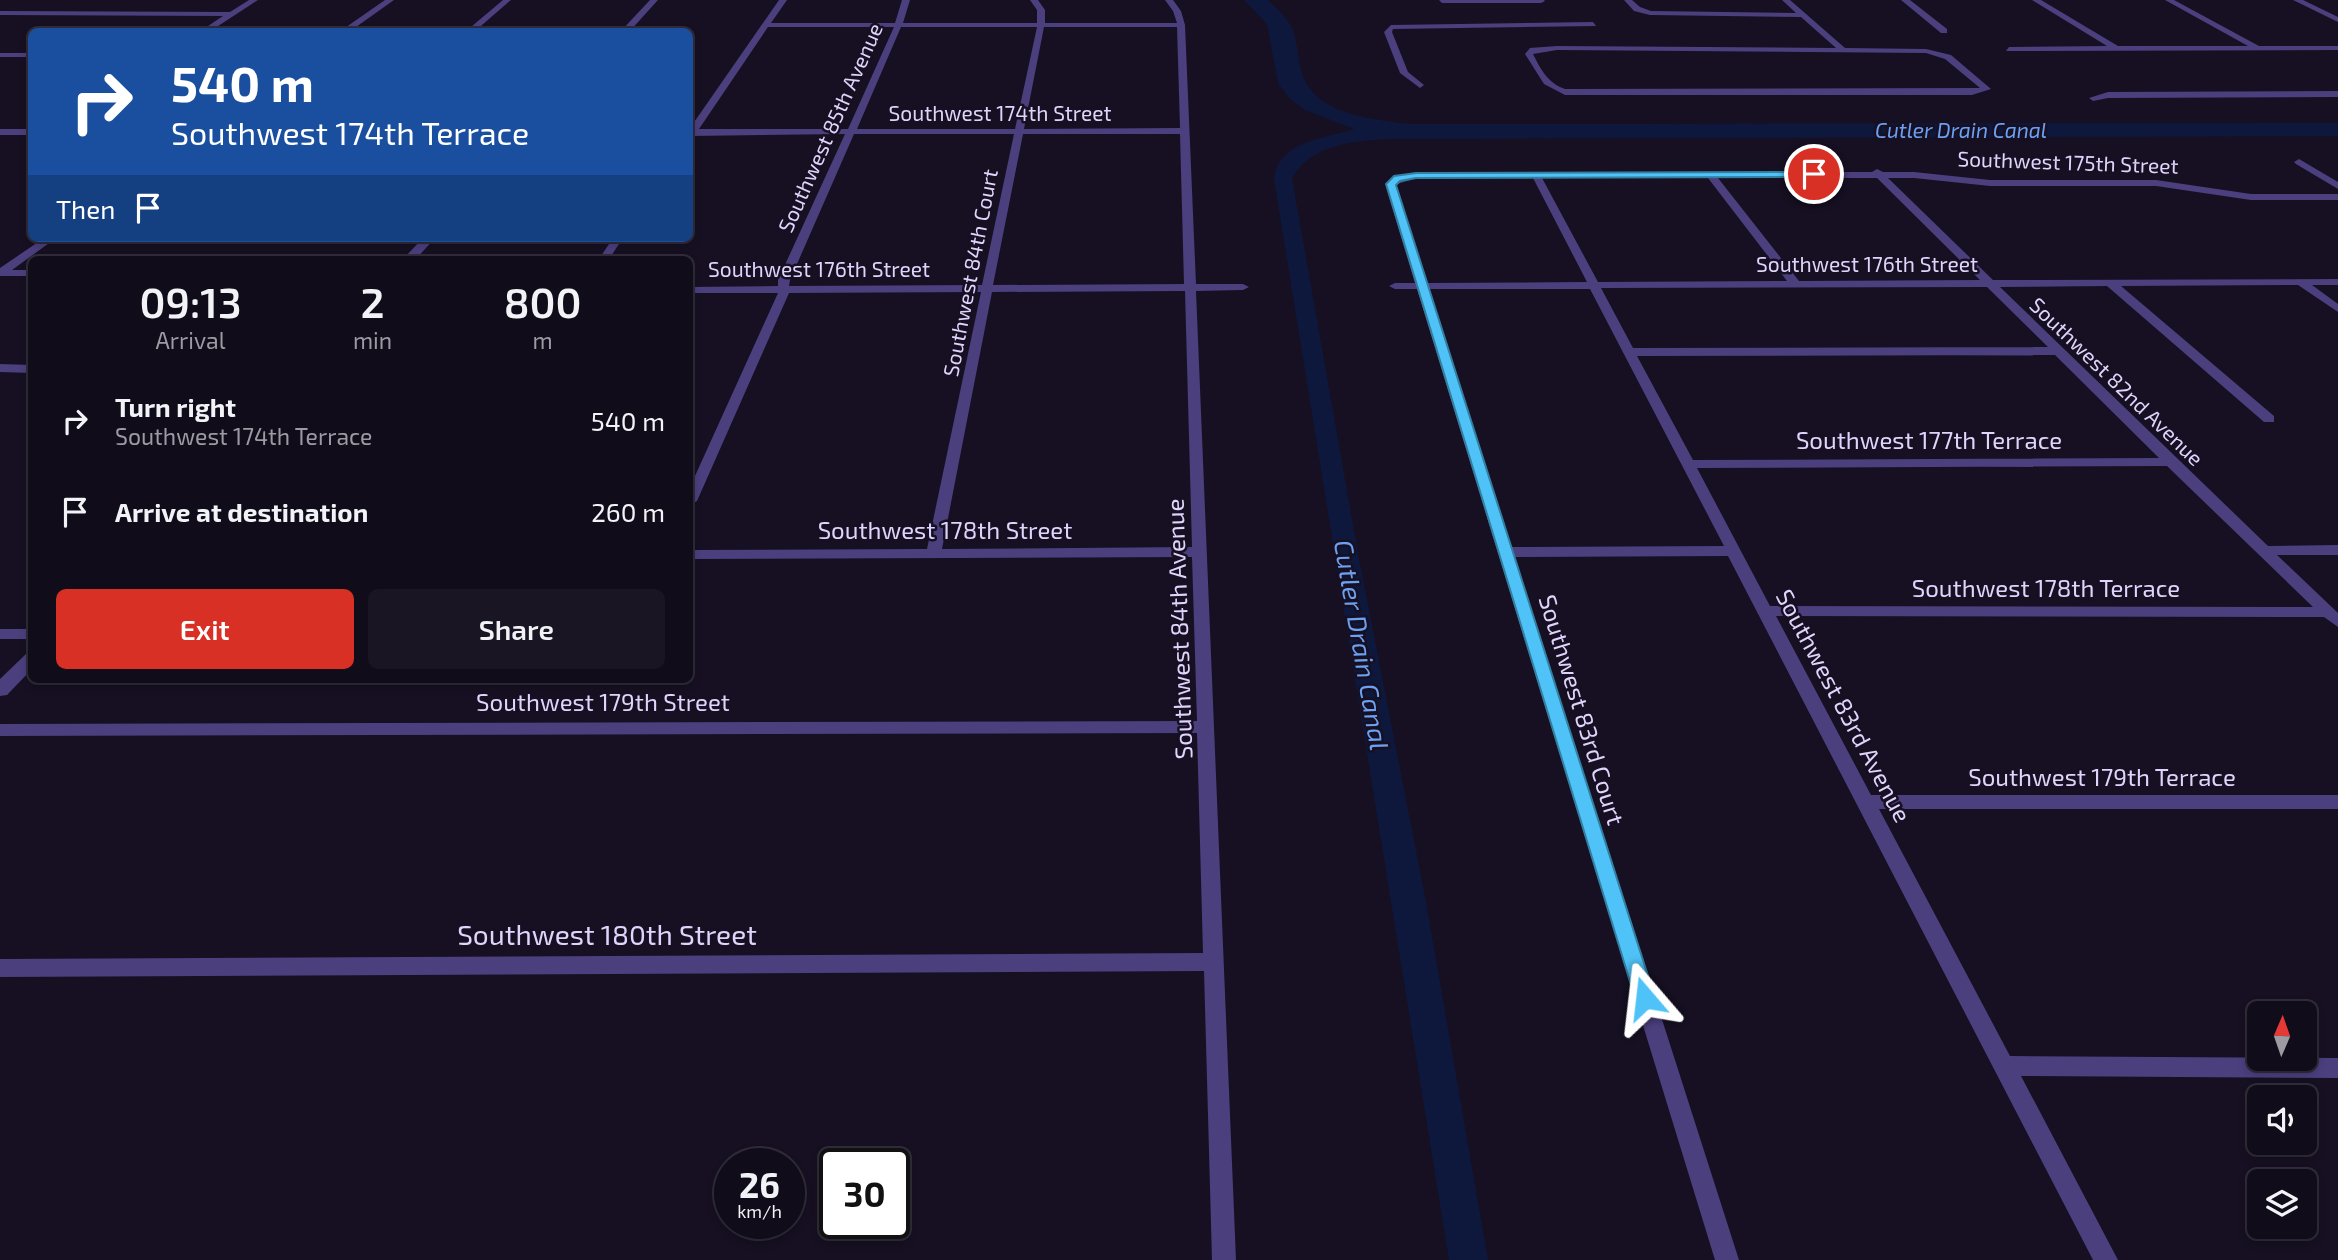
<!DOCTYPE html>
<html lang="en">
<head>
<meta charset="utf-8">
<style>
	:root { --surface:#100c1a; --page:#191523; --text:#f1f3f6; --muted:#9c9ba2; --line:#302c39; --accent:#d93025 }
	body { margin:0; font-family:"Exo 2",sans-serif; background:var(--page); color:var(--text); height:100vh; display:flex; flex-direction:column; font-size:26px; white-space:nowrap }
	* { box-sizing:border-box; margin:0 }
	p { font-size:23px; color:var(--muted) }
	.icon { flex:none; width:38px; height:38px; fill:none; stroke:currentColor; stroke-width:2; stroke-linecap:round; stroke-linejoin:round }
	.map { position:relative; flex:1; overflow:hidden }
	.sheet { position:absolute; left:28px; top:256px; width:665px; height:427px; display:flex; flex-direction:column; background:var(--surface); border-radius:10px; box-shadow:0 4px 10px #0003,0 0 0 2px var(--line) }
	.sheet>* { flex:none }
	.hud { position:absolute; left:28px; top:28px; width:665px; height:214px; border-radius:10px; box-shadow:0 4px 10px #0003,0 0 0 2px var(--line); background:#1a4fa0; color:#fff; overflow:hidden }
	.needle { width:46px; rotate:2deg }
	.buttons { position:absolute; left:2247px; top:1001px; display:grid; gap:14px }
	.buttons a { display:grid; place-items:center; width:70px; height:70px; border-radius:10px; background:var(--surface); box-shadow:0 4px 10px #0003,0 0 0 2px var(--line); font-size:35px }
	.speed { position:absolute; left:714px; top:1148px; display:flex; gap:14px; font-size:35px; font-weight:700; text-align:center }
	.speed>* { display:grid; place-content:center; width:91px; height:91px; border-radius:50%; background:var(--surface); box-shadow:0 4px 10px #0003,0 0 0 2px var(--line); line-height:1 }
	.speed small { font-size:18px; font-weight:400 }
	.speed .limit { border:4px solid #111; border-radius:10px; background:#fff; color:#111 }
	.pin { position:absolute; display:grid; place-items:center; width:60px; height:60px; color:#fff; margin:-30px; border:4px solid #fff; border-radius:50%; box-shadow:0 2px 7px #0007 }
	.me { position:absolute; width:77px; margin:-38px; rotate:343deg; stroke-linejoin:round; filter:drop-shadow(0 0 5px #0008) }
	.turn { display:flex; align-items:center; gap:24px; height:147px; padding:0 28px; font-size:32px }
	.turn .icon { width:91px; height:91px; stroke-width:2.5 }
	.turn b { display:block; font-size:49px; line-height:60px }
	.then { display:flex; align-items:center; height:66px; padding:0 28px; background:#0003; gap:14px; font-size:26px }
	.eta { display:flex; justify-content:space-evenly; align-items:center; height:119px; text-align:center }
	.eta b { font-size:42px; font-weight:600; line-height:49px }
	.cta { display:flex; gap:14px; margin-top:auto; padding:14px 28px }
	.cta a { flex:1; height:80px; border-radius:10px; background:var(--accent); color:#fff; font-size:28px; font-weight:600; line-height:80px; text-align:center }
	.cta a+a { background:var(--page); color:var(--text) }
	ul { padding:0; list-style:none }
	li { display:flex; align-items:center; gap:21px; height:91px; padding:0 28px }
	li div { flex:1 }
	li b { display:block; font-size:26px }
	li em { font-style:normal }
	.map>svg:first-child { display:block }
</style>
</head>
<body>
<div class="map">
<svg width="2338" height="1260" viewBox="0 0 2338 1260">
	<rect width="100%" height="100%" fill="#161022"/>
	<path fill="#0e183d" d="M 1244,0 L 1268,0 C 1277,9 1288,18 1293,30 C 1299,46 1297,67 1306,83 C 1324,116 1378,120 1410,124 L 2338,123 L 2338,136 L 1387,139 C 1352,141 1311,145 1292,178 L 1359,559 L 1426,902 L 1488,1260 L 1449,1260 L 1274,179 C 1278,141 1327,138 1354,129 L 1305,110 L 1289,98 L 1278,83 L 1267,24 Z"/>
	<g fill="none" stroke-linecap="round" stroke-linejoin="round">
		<path fill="#4b3f7e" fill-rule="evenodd" d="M 249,0 L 258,0 L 209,32 L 199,32 L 223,16 L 0,15 L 0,11 L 230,12 Z
			M 385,0 L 394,0 L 349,32 L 339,32 Z
			M 503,0 L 511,0 L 474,32 L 465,32 Z
			M 779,0 L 787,0 L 771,23 L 895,23 L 902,0 L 910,0 L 903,23 L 1037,23 L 1037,10 L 1030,0 L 1038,0 L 1045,10 L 1045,23 L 1177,23 L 1173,11 L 1165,0 L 1173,0 L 1181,11 L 1185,25 L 1196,284 L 1243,284 L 1249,287 L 1243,290 L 1196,291 L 1236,1260 L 1212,1260 L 1204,971 L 0,977 L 0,959 L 1203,953 L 1197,733 L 0,736 L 0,724 L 1197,721 L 1192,557 L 690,559 L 690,550 L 927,549 L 981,292 L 789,293 L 697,501 L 690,505 L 690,487 L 778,293 L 690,293 L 690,287 L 778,286 L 778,280 L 845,134 L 690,136 L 690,128 ZM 768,27 L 894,27 L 848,129 L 699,129 ZM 901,27 L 1037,27 L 1015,129 L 857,129 ZM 1044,27 L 1177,27 L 1180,128 L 1024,129 ZM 854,134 L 1014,134 L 982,285 L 789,286 L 790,280 ZM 1023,134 L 1180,134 L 1184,284 L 993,285 ZM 1185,291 L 1192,547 L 942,549 L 992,292 Z
			M 1439,0 L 1544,0 L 1545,1 L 1541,3 L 1442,3 Z
			M 1624,0 L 1632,0 L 1640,7 L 1651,11 L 1796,13 L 1782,0 L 1790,0 L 1845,48 L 1926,49 L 1951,55 L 1991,89 L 1972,95 L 1565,95 L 1544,84 L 1525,54 L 1530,48 L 1557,46 L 1836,48 L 1801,17 L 1650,15 L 1634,11 ZM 1557,50 L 1926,53 L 1945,59 L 1980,88 L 1565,89 C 1548,83 1541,70 1533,54 Z
			M 1901,0 L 1910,0 L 1947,29 L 1947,33 L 1941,33 Z
			M 2032,0 L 2041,0 L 2118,46 L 2248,46 L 2165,0 L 2174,0 L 2259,46 L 2338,46 L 2338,50 L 2006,51 L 2009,47 L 2107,46 Z
			M 2293,0 L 2303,0 L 2338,17 L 2338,22 Z
			M 1593,22 L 1596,26 L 1393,29 L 1392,32 L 1408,72 L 1424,85 L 1420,88 L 1400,73 L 1384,32 L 1391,25 Z
			M 0,53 L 32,53 L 32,57 L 0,57 Z
			M 2338,91 L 2338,97 L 2108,98 L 2093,101 L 2089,98 L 2108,92 Z
			M 0,129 L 32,129 L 32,135 L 0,135 Z
			M 2299,159 L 2338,182 L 2338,189 L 2296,164 L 2294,162 Z
			M 1877,169 L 1883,172 L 1914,172 L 1990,180 L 2156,180 L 2251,194 L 2338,194 L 2338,200 L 2251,200 L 2156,186 L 1990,186 L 1914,178 L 1888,178 L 1993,280 L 2338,279 L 2338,285 L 2312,285 L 2338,304 L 2338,312 L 2298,285 L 2121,286 L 2274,416 L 2274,422 L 2264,422 L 2107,286 L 2000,287 L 2268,546 L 2338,545 L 2338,555 L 2277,555 L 2338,613 L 2338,627 L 2324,617 L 1776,616 L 1871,795 L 2338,795 L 2338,809 L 1879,809 L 2010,1056 L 2338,1058 L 2338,1078 L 2021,1076 L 2118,1260 L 2093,1260 L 1728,556 L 1514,557 L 1739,1260 L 1715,1260 L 1417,289 L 1395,289 L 1389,286 L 1395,283 L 1415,283 L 1386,187 L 1387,182 L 1416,172 L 1872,172 ZM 1417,178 L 1533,178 L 1587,282 L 1426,283 L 1396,187 L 1397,184 ZM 1542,178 L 1708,178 L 1787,281 L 1598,282 ZM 1718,178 L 1877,178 L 1980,280 L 1799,281 ZM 1987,287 L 2048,347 L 1633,348 L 1601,288 ZM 1429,289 L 1590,289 L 1724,546 L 1511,547 ZM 2055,355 L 2159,458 L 1693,460 L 1637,356 ZM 2167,466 L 2313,607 L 1770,606 L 1697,468 Z
			M 44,238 L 56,238 L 12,270 L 32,270 L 32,276 L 0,276 L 0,268 Z
			M 613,238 L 623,238 L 609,259 L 599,259 Z
			M 0,364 L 32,365 L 32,373 L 0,372 Z
			M 0,629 L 32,629 L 32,639 L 0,639 Z"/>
		<path fill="#4b3f7e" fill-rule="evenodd" d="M 650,0 L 658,0 L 629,32 L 620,32 Z
			M 423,238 L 435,238 L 416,259 L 403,259 Z
			M 32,652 L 32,669 L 7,695 L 0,696 L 0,679 L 26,654 Z"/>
	</g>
	<path fill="#4fc3f7" stroke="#337fa1" stroke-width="2" d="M 1814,172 L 1818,174 L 1817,177 L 1416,178 L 1400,181 L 1396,185 L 1655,998 L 1652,1004 L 1645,1007 L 1638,1004 L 1635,998 L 1386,184 L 1394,176 L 1416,173 Z"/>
	<g text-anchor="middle" stroke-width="5" stroke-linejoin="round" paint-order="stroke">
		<g font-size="21" fill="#dfd5fc" stroke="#161022">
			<text x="1000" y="121">Southwest 174th Street</text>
			<text transform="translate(831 128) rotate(-66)" y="7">Southwest 85th Avenue</text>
			<text transform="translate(2068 163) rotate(2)" y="7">Southwest 175th Street</text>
			<text x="1867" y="272">Southwest 176th Street</text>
			<text x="819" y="277">Southwest 176th Street</text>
			<text transform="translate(971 273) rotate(-79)" y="7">Southwest 84th Court</text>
			<text transform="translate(2116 382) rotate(44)" y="7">Southwest 82nd Avenue</text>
		</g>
		<g font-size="21" font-style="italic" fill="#6ca0f3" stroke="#161022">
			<text x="1961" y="138">Cutler Drain Canal</text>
		</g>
		<g font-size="24" fill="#dfd5fc" stroke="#161022">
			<text x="1929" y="449">Southwest 177th Terrace</text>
			<text x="945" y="539">Southwest 178th Street</text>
			<text x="2046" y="597">Southwest 178th Terrace</text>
			<text transform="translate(1180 629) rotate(-92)" y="8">Southwest 84th Avenue</text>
			<text x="603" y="711">Southwest 179th Street</text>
			<text transform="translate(1843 706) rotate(62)" y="8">Southwest 83rd Avenue</text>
			<text transform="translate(1581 710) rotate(73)" y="8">Southwest 83rd Court</text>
			<text x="2102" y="786">Southwest 179th Terrace</text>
		</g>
		<g font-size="26" font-style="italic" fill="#6ca0f3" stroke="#161022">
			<text transform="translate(1361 645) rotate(80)" y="9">Cutler Drain Canal</text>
		</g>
		<g font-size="28" fill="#dfd5fc" stroke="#161022">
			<text x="607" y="945">Southwest 180th Street</text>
		</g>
	</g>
</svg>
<div class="buttons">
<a><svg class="needle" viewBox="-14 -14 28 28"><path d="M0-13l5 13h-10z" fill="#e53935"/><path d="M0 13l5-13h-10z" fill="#9c9ba2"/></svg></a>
<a><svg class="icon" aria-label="sound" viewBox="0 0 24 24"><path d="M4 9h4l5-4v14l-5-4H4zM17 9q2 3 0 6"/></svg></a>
<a><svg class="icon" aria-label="layers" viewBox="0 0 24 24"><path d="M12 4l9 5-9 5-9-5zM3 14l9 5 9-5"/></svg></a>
</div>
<div class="speed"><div>26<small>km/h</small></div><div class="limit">30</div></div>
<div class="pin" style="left:1814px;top:174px;background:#d93025"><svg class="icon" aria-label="arrive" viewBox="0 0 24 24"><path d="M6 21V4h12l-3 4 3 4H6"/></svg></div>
<svg class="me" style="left:1645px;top:998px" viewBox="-20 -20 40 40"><path d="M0-17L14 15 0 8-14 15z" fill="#4fc3f7" stroke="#fff" stroke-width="4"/></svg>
<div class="hud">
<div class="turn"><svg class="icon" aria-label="right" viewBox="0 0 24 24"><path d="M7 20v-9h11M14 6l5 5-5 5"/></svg><div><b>540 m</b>Southwest 174th Terrace</div></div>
<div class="then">Then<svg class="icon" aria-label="arrive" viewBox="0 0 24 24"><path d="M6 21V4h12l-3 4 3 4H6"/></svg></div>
</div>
<section class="sheet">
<div class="eta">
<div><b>09:13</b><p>Arrival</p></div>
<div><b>2</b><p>min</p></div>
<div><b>800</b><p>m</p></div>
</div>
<ul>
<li><svg class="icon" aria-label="right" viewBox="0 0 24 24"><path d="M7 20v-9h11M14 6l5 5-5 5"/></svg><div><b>Turn right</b><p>Southwest 174th Terrace</p></div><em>540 m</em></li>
<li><svg class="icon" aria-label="arrive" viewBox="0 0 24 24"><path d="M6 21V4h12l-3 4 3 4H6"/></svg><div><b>Arrive at destination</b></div><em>260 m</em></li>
</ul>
<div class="cta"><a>Exit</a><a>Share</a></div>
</section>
</div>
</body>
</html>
